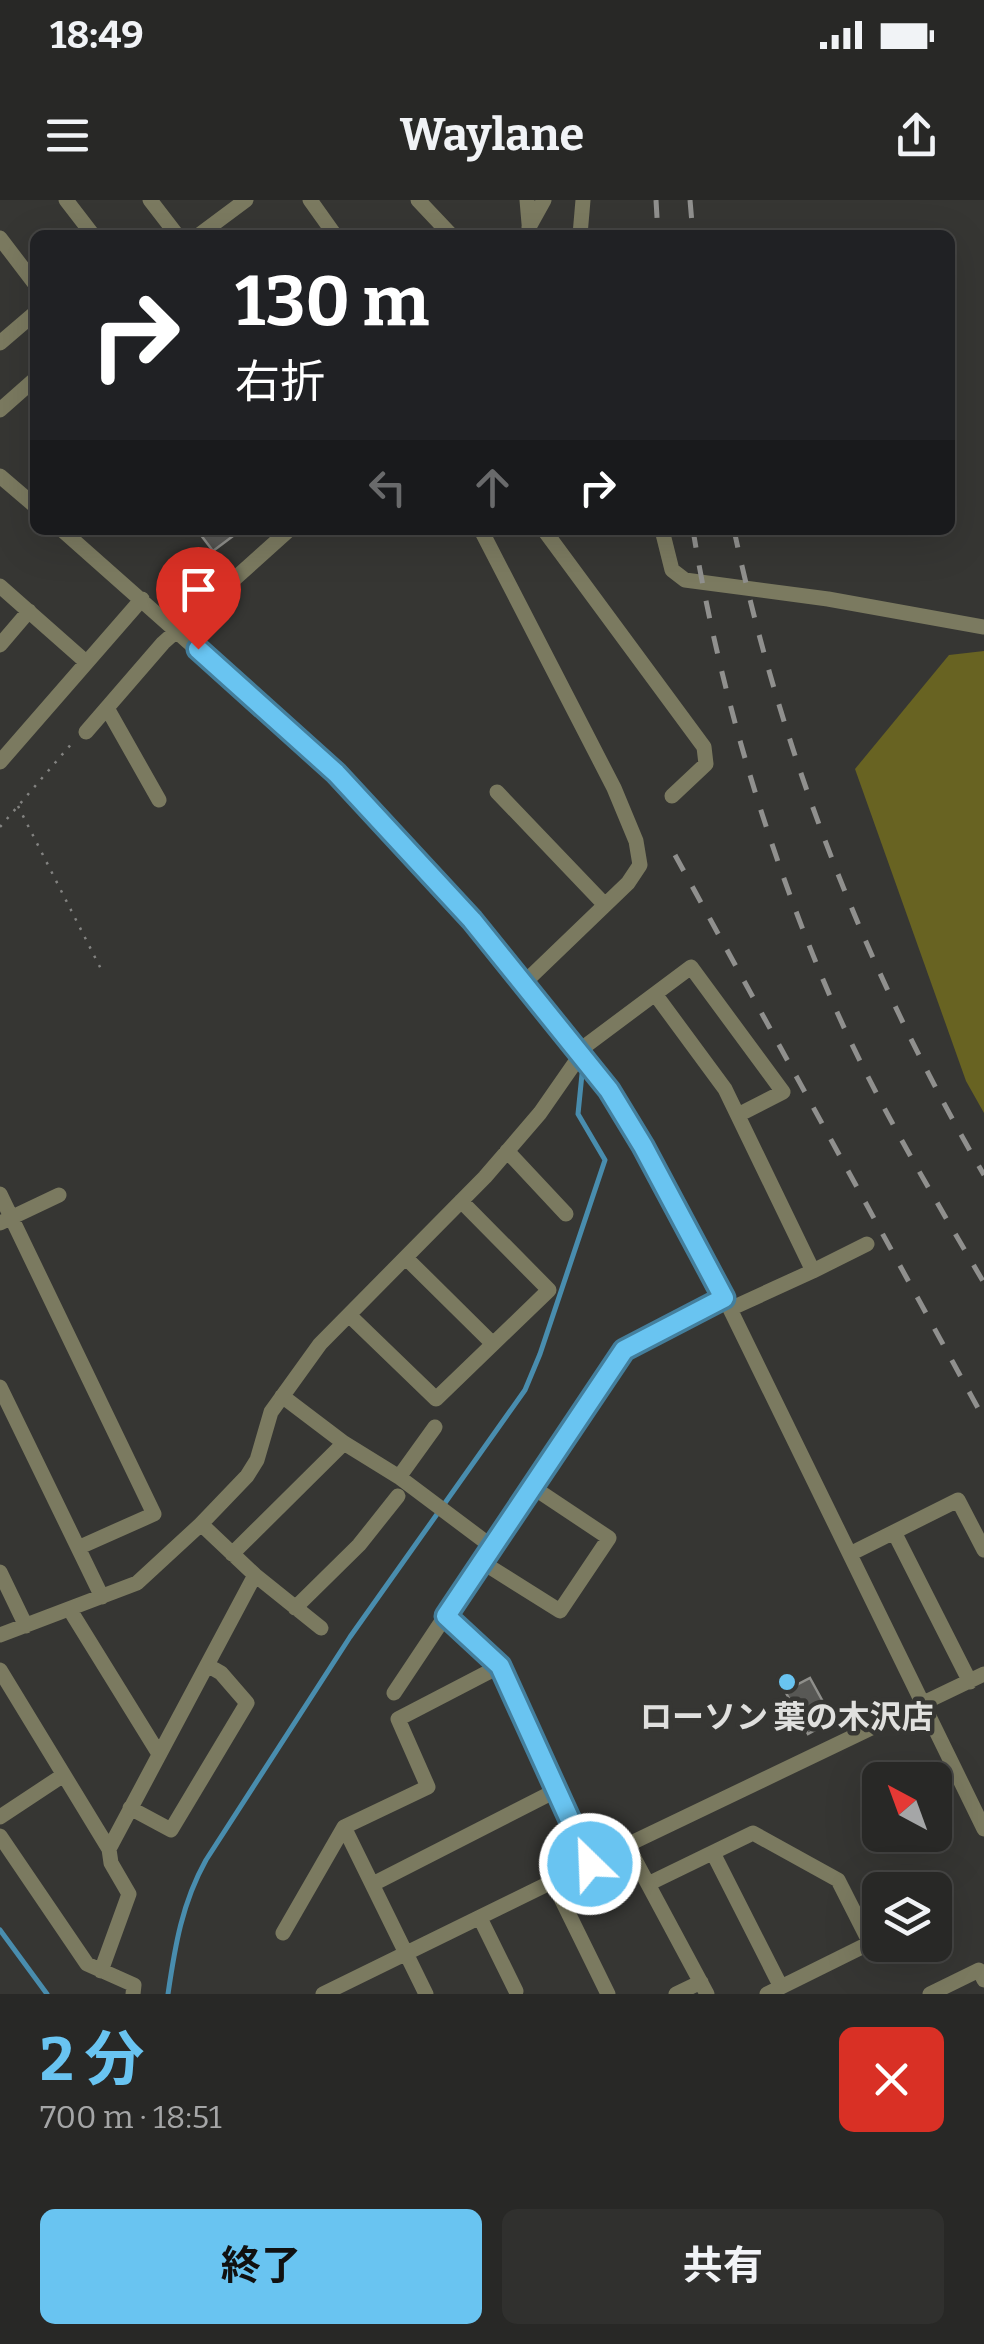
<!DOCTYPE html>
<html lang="ja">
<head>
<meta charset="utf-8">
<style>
	:root { --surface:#282826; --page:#30302e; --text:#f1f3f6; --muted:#a5a6a7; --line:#444443; --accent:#69c4f1 }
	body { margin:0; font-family:Bitter,"Noto Sans JP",serif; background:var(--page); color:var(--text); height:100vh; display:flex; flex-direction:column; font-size:38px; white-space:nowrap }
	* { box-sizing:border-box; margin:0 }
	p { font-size:32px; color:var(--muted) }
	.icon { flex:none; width:55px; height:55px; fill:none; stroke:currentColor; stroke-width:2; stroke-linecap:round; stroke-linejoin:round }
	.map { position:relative; height:1794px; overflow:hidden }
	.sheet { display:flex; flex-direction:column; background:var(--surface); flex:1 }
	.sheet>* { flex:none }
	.hud { position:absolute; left:30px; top:30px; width:925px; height:305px; border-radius:15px; box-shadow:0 10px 40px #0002,0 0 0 2px var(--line); background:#202124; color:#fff; overflow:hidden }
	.needle { width:65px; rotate:319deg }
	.tools { position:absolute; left:862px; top:1562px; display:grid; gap:20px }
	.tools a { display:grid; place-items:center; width:90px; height:90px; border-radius:15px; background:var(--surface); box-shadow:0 10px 40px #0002,0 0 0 2px var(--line); font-size:50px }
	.pin { position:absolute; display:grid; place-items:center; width:85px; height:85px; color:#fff; margin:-102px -42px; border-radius:50% 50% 50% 0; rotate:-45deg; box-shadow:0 0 10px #0007 }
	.pin .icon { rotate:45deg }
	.me { position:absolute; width:110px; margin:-55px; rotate:336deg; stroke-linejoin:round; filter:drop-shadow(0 0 8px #0008) }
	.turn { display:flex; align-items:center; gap:35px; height:210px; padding:0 40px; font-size:45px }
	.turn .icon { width:130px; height:130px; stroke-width:2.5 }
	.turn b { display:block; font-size:70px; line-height:85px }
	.lanes { display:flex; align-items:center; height:95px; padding:0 40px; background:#0003; justify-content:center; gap:50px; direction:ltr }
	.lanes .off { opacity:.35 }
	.round { display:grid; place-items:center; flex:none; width:105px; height:105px; border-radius:15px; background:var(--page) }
	.summary { display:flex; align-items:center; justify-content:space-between; height:170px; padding:0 40px }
	h1 { font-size:60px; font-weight:700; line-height:75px; color:var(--accent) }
	.cta { display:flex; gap:20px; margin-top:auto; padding:20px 40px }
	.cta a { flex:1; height:115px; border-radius:15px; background:var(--accent); color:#111; font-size:40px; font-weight:700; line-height:115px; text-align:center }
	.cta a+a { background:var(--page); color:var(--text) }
	.status { display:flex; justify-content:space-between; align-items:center; height:70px; padding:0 50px; background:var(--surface); direction:ltr }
	.status svg { height:28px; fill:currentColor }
	header { display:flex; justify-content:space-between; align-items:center; height:130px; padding:0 40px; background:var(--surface); font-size:45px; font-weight:700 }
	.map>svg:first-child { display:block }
</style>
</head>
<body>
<div class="status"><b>18:49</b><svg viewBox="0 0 49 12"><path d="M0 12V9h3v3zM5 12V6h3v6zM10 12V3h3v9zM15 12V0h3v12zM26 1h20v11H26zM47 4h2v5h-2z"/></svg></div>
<header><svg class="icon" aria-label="menu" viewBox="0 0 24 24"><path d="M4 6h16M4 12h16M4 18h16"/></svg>Waylane<svg class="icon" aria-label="share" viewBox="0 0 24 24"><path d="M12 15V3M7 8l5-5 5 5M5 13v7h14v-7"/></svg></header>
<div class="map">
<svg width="984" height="1794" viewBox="0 0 984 1794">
	<rect width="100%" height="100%" fill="#363633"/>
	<path fill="#686322" d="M 984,451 L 984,913 L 966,881 L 855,569 L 949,455 Z"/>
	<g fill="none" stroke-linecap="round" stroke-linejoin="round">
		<path stroke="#498dae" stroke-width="5" d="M 0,1730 L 47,1794
			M 168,1794 C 175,1746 182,1703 206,1660 L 350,1437 L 525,1190 L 540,1154 L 605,960 L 578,914 L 582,874"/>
	</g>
	<path fill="#585855" stroke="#8f8f8b" stroke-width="2.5" d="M 197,330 L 241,330 L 213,351 Z
		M 810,1478 L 833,1520 L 808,1534 L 785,1491 Z"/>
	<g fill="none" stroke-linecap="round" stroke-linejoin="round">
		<path stroke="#838381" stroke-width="2.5" stroke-dasharray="2.5 8" stroke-linecap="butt" d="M 18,606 L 102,771
			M 0,627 L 73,542"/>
		<path stroke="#7b7a60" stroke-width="15" d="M 66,0 L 93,35
			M 150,0 L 177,35
			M 310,0 L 335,35
			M 418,0 L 451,35
			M 527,0 L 530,35
			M 529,27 L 544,0
			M 199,35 L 246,0
			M 580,35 L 583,0
			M 0,38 L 35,84
			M 0,143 L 35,113
			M 0,210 L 35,179
			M 0,276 L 35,306
			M 62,330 L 336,573 L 472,720 L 609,890 L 643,946 L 730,1109 L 984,1629
			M 481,330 L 614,588 L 636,641 L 640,665 L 628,683 L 523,784
			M 544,330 L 704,547 L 706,564 L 672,596
			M 662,330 L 672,370 L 685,380 L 828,399 L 984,427
			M 0,386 L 86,462
			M 0,445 L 29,411
			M 107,508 L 159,600
			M 86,532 L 163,443 L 289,330
			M 0,562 L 142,399
			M 497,592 L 605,705
			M 655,794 L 725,889 L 813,1071 L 730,1109
			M 507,951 L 566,1014
			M 0,994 L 154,1314 L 80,1347
			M 0,1023 L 59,995
			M 406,1058 L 493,1144
			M 813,1071 L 867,1044
			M 349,1115 L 436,1199 L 549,1090 L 461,1001
			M 0,1187 L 102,1397
			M 282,1196 L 344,1243 L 399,1277 L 491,1346
			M 399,1277 L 435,1227
			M 201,1324 L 255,1375 L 321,1428
			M 894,1332 L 970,1482
			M 232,1354 L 344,1243
			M 850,1354 L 958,1300 L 984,1350
			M 482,1362 L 560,1411 L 609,1338 L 531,1286
			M 0,1372 L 26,1426
			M 295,1408 L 359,1345 L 398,1296
			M 70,1410 L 159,1554
			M 0,1435 L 137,1383 L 201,1324 L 247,1276 L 257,1260 L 271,1212 L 320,1144 L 485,977 L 540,913 L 588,844 L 691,767 L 783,892 L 740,914
			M 500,1466 L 590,1664
			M 0,1470 L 109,1649 L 255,1375
			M 394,1493 L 446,1415
			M 130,1608 L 171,1630 L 247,1503 L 221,1473 L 207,1465
			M 0,1617 L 62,1576
			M 344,1627 L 426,1794
			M 0,1636 L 87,1764 L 134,1785 L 133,1794
			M 627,1645 L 984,1474
			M 713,1653 L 781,1787
			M 553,1682 L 608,1794
			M 373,1684 L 557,1590
			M 648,1684 L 753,1633 L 838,1680 L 870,1743
			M 935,1711 L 945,1706
			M 480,1718 L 516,1791
			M 283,1733 L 344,1627 L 428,1587 L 398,1519 L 500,1466 L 446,1415 L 615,1161 L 636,1143 L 724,1098
			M 101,1771 L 129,1694 L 111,1663 L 109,1649
			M 323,1794 L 627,1645 L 707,1794
			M 676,1794 L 701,1782
			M 767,1794 L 880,1738
			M 930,1794 L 979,1770 L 984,1780"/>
		<path stroke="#90908e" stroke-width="5" stroke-dasharray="18 18" stroke-linecap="butt" d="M 656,0 L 658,35
			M 690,0 L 693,35
			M 693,330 C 718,484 766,645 827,789 C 870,891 928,987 984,1083
			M 734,330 C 782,556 868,776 984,975
			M 675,655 L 984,1219"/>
	</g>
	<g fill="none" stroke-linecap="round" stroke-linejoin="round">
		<g stroke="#447f9d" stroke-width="25">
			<path id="route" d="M 198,449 L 336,573 L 472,720 L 609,890 L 643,946 L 724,1098 L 624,1150 L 446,1416 L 500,1466 L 590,1664"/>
		</g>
		<use href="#route" stroke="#69c4f1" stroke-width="18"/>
	</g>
	<circle fill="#69c4f1" stroke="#363633" stroke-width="4" cx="787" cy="1482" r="10"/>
	<g text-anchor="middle" stroke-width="9" stroke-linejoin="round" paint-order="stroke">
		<g font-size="32" font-weight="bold" fill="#e0e0de" stroke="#363633">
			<text x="787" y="1528">ローソン 葉の木沢店</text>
		</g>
	</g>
</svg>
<div class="tools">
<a><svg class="needle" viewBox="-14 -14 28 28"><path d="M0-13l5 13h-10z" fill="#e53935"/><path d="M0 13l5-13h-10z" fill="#a5a6a7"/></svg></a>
<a><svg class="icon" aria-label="layers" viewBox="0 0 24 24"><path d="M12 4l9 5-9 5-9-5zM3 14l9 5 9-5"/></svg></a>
</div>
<div class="pin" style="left:198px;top:449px;background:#d93025"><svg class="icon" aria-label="arrive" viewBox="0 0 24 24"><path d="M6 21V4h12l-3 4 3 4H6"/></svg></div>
<svg class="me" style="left:590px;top:1664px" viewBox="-20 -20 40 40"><circle r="17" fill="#69c4f1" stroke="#fff" stroke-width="3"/><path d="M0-11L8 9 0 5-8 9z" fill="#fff"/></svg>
<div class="hud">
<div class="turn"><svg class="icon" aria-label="right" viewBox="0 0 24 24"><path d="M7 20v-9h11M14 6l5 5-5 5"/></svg><div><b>130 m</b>右折</div></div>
<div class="lanes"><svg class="icon off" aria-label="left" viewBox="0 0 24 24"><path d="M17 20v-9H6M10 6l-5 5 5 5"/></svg><svg class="icon off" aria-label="ahead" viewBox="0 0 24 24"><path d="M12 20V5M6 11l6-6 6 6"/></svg><svg class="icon" aria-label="right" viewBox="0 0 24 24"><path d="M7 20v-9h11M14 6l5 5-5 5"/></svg></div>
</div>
</div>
<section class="sheet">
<div class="summary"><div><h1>2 分</h1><p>700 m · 18:51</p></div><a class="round" style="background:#d93025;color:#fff"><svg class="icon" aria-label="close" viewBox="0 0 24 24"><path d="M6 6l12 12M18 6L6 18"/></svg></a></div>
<div class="cta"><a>終了</a><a>共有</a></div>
</section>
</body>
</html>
